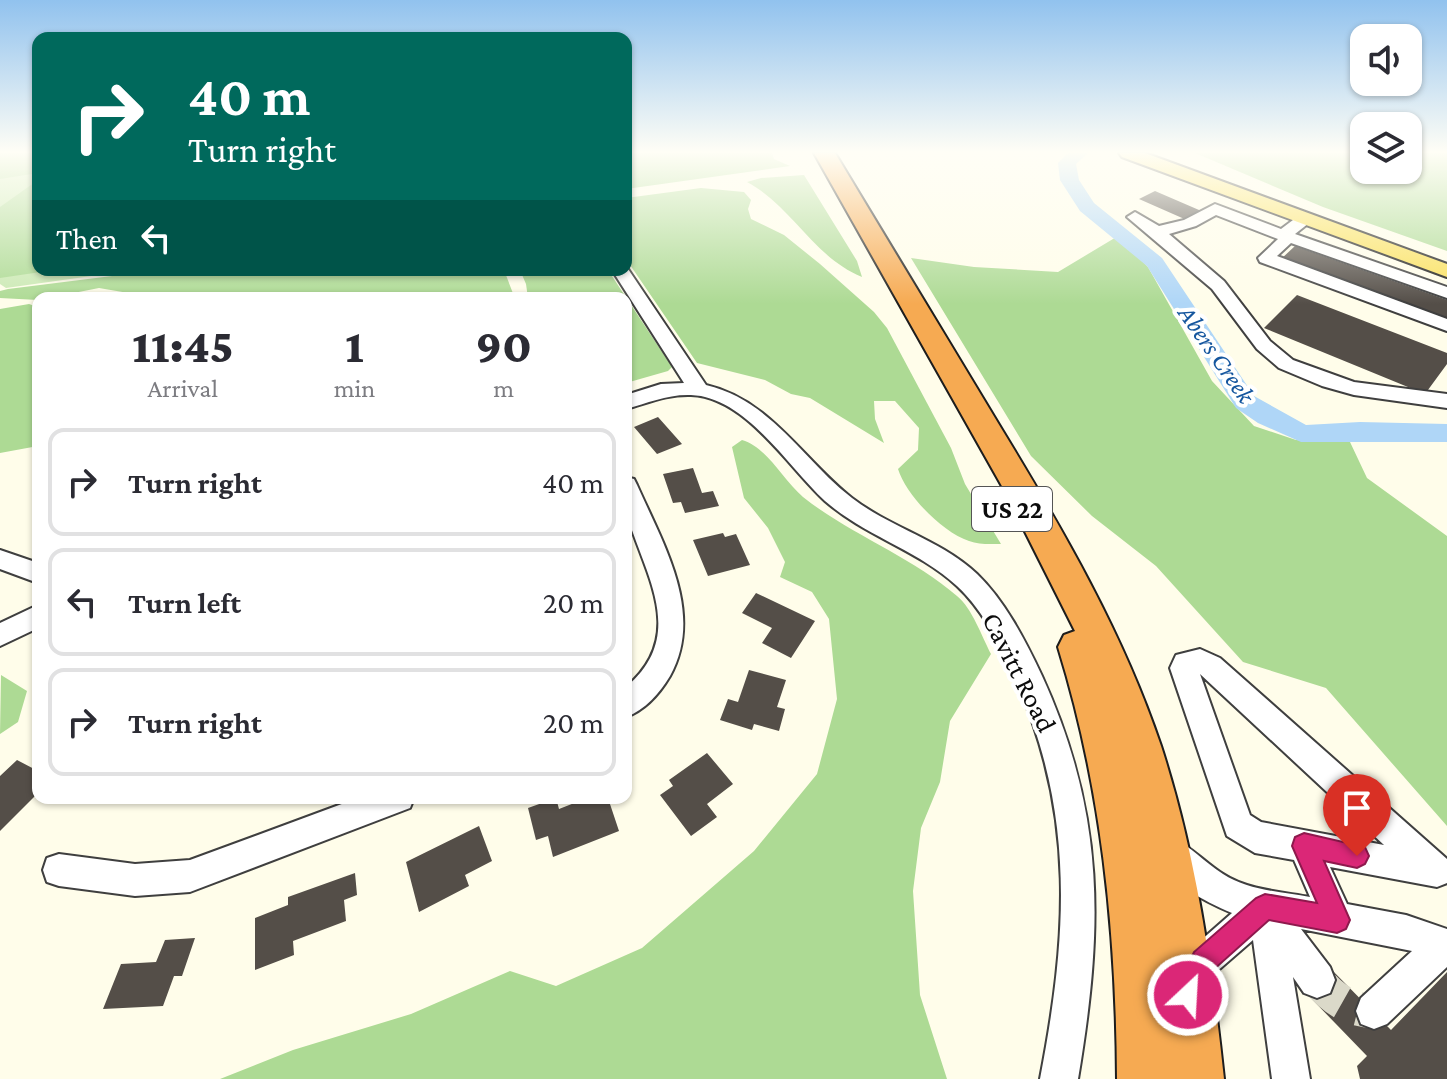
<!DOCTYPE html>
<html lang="en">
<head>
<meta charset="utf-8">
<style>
	:root { --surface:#fff; --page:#f2f2f3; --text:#2b2b33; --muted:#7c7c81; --line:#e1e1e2 }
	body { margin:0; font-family:"Crimson Pro",serif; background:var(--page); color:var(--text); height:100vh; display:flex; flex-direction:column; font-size:30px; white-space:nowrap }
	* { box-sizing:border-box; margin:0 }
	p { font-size:26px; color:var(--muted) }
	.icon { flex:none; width:44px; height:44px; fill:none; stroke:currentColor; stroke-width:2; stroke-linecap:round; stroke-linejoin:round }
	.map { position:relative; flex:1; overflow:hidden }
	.sheet { position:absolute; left:32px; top:292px; width:600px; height:512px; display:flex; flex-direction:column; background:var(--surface); border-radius:16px; box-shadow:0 2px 6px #0004 }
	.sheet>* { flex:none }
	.guide { position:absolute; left:32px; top:32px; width:600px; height:244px; border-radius:16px; box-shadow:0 2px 6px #0004; background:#00695c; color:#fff; overflow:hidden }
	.controls { position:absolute; left:1350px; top:24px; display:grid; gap:16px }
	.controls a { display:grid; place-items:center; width:72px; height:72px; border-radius:16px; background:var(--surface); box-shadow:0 2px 6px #0004; font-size:40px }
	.pin { position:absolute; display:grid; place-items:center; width:68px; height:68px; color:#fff; margin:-82px -34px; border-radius:50% 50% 50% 0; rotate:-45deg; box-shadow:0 0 8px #0007 }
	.pin .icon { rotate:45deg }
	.me { position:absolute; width:88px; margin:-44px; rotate:25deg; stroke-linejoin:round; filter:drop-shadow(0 0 6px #0008) }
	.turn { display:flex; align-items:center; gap:28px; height:168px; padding:0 24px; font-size:36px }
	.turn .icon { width:104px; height:104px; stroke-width:2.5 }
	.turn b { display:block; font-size:56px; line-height:68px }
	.then { display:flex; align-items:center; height:76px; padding:0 24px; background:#0003; gap:16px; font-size:30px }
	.eta { display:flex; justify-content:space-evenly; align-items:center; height:136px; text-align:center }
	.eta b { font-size:48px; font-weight:800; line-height:56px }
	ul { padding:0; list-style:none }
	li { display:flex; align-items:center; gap:24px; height:108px; margin:0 16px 12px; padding:0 8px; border:4px solid var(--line); border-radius:16px }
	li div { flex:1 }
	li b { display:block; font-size:30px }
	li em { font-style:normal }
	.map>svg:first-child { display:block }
</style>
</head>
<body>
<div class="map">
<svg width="1447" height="1079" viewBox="0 0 1447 1079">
	<rect width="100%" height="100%" fill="#fffdea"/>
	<path fill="#cbe9b4" d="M 0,153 L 38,153 L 38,270 L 134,270 L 6,288 L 0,284 Z"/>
	<path fill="#adda94" d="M 0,153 L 38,153 L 38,173 L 0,179 Z
		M 626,153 L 772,153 L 774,159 L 790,166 L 626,189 Z
		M 1195,153 L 1364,153 L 1364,170 L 1408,170 L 1408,153 L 1447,153 L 1447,251 L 1323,207 Z
		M 804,175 L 857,261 L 862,277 C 813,257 792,206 747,182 L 761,178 Z
		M 38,180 L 38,270 L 54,270 L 0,278 L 0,207 Z
		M 701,188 L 744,192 L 751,200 L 748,209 L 751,219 L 784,235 L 820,264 L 874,312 L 887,328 L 951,448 L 965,484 L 1001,544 C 991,544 979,545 969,541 C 942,532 906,495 898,469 L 918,450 L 919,428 L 895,401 L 874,401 L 875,419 L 884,443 L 810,398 L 791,394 L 765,380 L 697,363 L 626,259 L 626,198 Z
		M 1118,236 L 1148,267 L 1212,381 L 1254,426 L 1296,440 L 1350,442 L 1367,478 L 1447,536 L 1447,826 L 1326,688 L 1243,662 L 1156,566 L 1092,516 L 1031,456 L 911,258 L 974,267 L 1058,272 Z
		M 160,270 L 504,270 L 514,296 L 158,298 L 99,288 L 38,300 L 0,298 L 0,291 L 8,289 Z
		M 520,270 L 608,270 L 672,367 L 668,371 L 626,383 L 626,298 L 528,298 L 526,284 Z
		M 29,304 L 38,307 L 38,446 L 0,453 L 0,309 Z
		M 742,440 C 768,448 782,479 803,497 C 851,535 911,556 957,596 C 972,608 982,637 991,654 L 950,721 L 940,782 L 921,828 L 913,891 L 920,995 L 947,1079 L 220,1079 L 293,1050 L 411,1014 L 510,971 L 556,986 L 642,948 L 754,851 L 817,774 L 837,699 L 829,619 L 812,592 L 780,577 L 785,562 L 768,528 L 744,498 L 732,447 Z
		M 1,675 L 27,691 L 18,722 L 0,734 Z"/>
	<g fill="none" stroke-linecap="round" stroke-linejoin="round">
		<path fill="#afd6f7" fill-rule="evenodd" d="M 1068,153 L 1088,153 L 1076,164 L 1079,180 L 1094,203 L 1162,258 L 1254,396 L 1306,425 L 1360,422 L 1447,424 L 1447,442 L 1301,442 L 1258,423 L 1236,408 L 1147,266 L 1080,211 L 1060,180 L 1058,163 Z"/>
	</g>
	<path fill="#544e48" d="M 1155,191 L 1206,213 L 1189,221 L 1139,199 Z
		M 1295,246 L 1447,300 L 1447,321 L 1280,260 Z
		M 1297,295 L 1447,353 L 1447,364 L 1425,394 L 1264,328 Z
		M 658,417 L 682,444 L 657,454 L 634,427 Z
		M 693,468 L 702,493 L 713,491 L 719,506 L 685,513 L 681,502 L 673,503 L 663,474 Z
		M 723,533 L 725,537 L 736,534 L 750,565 L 708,576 L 693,540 Z
		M 756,593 L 815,621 L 791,658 L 762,643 L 772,628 L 742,613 Z
		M 749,670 L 786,680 L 777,707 L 785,709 L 779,731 L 754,724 L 752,730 L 720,720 L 728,699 L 738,702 Z
		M 707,753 L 733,784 L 707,804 L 717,817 L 691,836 L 660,795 L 673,786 L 669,780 Z
		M 17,760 L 38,771 L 38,793 L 0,831 L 0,776 Z
		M 556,798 L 559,809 L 587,798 L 608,798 L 619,831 L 553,857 L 548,836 L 536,840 L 528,808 Z
		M 479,826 L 492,861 L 465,875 L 469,886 L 419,912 L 406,862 Z
		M 355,873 L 357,895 L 344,900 L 346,921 L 293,941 L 294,955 L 255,970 L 255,918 L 288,905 L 288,897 Z
		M 195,938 L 182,976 L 174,976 L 163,1006 L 103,1009 L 121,964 L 156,962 L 165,940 Z
		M 1330,968 L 1391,1030 L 1447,972 L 1447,1079 L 1360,1079 L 1357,1066 L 1367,1056 L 1305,992 Z"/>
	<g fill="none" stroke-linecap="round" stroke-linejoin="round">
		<path stroke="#dbd9c9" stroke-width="34" stroke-dasharray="34 17" stroke-linecap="butt" d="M 1317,980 C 1333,999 1349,1010 1374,1011"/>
		<g stroke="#3f3f3f" stroke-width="4">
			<path id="minor" d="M 1215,204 L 1281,229 L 1297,217 L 1309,217 L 1309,223 L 1295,234 L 1447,287 L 1447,298 L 1291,243 L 1277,256 L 1447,319 L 1447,331 L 1260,262 L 1258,258 L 1278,239 L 1216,215 L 1196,226 L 1169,234 L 1224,281 L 1270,341 L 1293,360 L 1354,382 L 1447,394 L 1447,408 L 1354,395 L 1322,386 L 1279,368 L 1257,349 L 1212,289 L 1127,217 L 1135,212 L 1159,226 L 1184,220 Z
				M 626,266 L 706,385 C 771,400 803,460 852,498 C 891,528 941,540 977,574 C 1005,601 1025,640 1042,676 C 1106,816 1103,930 1078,1079 L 1040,1079 C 1067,939 1076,817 1017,683 C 1003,649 984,611 957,586 C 918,550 865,536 825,501 C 788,467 746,397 691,395 C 668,394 648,403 626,409 L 626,395 L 661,384 L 684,383 L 612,270 L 626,270 Z
				M 626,477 L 634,479 L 637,485 C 663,544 705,613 670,676 C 660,693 645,710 626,717 L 626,687 C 688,635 645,575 627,515 C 624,503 626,489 626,477 Z
				M 0,550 L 38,563 L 38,583 L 0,569 Z
				M 38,605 L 38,628 L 0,646 L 0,623 Z
				M 1200,649 L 1220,658 L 1447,859 L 1447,883 L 1437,887 L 1330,867 L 1347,904 L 1406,915 L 1447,929 L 1447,967 L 1387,1024 L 1374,1029 L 1361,1024 L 1356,1011 L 1361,998 L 1412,951 L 1301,929 L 1330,967 L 1335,980 L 1330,993 L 1317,998 L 1304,993 L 1293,977 L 1310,1079 L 1272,1079 L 1253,940 L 1215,973 L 1206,995 L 1193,1000 L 1180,995 L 1175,982 L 1191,949 L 1232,913 C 1204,901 1166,882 1154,853 L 1159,842 L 1170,837 C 1190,845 1204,862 1223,874 C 1247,890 1282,892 1310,897 L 1294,860 L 1255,853 L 1227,836 L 1170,668 L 1176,655 ZM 1200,674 L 1384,845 L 1261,822 L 1250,815 Z
				M 358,798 L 414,798 L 410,808 L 190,892 L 135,896 L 59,886 L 47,882 L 43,870 L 47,858 L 59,854 L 135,864 L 190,860 Z"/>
		</g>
		<g stroke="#1d1d1d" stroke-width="4">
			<path id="major" d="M 1119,153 L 1145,153 L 1447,264 L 1447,277 L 1122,157 Z"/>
		</g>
		<g stroke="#1d1d1d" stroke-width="4">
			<path id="highway" d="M 814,153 L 835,153 C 890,245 946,336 1001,428 C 1063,530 1123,633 1161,746 C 1196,854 1212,966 1224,1079 L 1117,1079 C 1116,931 1102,789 1058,647 L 1064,635 L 1075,631 L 1003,488 Z"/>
		</g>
		<use href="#minor" fill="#fff" fill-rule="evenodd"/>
		<use href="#major" fill="#fae15f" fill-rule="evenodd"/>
		<use href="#highway" fill="#f6aa52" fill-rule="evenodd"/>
	</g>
	<linearGradient id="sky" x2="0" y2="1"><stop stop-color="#91c2ee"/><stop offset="0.5" stop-color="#fffef6"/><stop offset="1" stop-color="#fffef6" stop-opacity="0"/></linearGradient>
	<rect width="1447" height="304" fill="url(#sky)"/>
	<path fill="#db2777" stroke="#8e194d" stroke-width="2" d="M 1304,833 L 1365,847 L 1369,856 L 1365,864 L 1357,868 L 1324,861 L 1350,920 L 1346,929 L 1337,933 L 1269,920 L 1212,971 L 1197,1005 L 1188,1009 L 1178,1005 L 1174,995 L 1194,952 L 1256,898 L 1265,894 L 1317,903 L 1292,846 L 1295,837 Z"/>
	<g text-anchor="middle" stroke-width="8" stroke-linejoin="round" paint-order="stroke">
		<g font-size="26" font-style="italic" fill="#15569e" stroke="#fff">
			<text transform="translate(1217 354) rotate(55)" y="9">Abers Creek</text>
		</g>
		<rect fill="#fff" stroke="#555" stroke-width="2" x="972" y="487" width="80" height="44" rx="6"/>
		<g font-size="26" font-weight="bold" fill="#0c0c0c">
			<text x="1012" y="518">US 22</text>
		</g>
		<g font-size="28" fill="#0c0c0c" stroke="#fff">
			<text transform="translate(1020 672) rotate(63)" y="10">Cavitt Road</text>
		</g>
	</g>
</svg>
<div class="controls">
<a><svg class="icon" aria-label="sound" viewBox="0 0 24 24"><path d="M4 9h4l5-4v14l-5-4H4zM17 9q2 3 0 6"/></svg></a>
<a><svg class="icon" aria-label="layers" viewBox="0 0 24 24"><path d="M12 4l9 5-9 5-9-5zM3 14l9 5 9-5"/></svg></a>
</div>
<div class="pin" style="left:1357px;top:856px;background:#d93025"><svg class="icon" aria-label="arrive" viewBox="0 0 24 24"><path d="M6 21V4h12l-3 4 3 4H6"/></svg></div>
<svg class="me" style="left:1188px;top:995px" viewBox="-20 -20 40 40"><circle r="17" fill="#db2777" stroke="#fff" stroke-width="3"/><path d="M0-11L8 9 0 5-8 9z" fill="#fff"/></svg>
<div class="guide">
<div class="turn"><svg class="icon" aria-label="right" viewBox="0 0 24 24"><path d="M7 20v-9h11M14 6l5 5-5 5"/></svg><div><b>40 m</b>Turn right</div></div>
<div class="then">Then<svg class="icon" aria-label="left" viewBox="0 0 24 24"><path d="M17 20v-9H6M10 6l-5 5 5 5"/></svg></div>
</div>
<section class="sheet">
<div class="eta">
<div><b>11:45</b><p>Arrival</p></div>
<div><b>1</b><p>min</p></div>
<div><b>90</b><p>m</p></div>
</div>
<ul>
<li><svg class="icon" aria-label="right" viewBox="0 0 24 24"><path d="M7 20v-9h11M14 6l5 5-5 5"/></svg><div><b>Turn right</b></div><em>40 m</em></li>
<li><svg class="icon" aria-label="left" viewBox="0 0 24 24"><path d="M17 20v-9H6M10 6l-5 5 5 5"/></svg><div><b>Turn left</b></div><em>20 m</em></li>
<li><svg class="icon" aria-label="right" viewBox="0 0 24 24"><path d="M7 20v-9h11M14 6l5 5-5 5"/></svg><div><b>Turn right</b></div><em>20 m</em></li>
</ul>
</section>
</div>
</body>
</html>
